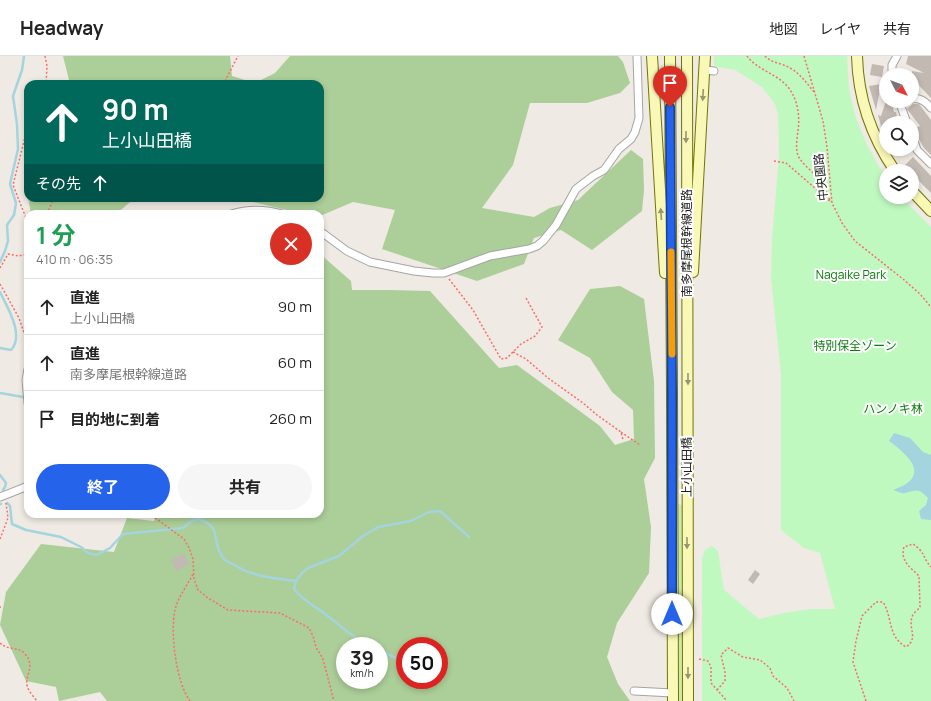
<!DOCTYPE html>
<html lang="ja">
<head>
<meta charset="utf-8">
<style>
	:root { --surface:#fff; --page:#f6f6f6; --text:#222; --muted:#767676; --line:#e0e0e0; --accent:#2563eb }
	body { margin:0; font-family:Manrope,"Noto Sans JP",sans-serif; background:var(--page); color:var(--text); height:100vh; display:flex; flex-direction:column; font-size:15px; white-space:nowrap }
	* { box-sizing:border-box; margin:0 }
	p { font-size:13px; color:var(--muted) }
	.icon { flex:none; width:22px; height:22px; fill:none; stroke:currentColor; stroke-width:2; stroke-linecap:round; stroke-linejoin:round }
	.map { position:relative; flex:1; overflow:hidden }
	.drawer { position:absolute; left:24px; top:154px; width:300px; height:308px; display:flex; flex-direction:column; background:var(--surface); border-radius:12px; box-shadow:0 2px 6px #0003 }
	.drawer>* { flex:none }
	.hud { position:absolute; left:24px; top:24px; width:300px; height:122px; border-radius:12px; box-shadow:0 2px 6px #0003; background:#00695c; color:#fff; overflow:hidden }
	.needle { width:26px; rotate:132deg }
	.fabs { position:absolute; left:879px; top:12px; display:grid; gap:8px }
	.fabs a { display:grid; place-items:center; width:40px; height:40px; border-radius:50%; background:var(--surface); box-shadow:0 2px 6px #0003; font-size:20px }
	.speed { position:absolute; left:336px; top:581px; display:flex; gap:8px; font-size:20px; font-weight:700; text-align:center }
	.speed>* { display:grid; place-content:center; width:52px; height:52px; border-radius:50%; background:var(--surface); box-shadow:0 2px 6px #0003; line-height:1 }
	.speed small { font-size:10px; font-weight:400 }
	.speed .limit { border:6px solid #d22; background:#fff; color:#111 }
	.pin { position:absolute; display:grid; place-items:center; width:34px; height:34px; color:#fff; margin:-41px -17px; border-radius:50% 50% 50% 0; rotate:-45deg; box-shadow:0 0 4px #0007 }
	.pin .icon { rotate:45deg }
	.me { position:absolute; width:44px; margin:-22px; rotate:0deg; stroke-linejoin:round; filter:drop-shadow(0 0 3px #0008) }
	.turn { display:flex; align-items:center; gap:14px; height:84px; padding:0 12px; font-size:18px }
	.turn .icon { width:52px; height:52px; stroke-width:2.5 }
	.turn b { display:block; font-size:28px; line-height:34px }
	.then { display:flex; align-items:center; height:38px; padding:0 12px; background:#0003; gap:8px; font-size:15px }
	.round { display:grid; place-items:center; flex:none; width:42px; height:42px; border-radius:21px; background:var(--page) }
	.summary { display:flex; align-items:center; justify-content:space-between; height:68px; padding:0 12px }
	h1 { font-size:24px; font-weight:700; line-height:30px; color:#1e9e55 }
	.action { display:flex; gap:8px; margin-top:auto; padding:8px 12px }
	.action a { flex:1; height:46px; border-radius:24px; background:var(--accent); color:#fff; font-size:16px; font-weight:700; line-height:46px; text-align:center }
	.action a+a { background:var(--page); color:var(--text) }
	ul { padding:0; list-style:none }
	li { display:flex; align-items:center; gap:12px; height:56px; padding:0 12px; border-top:1px solid var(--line) }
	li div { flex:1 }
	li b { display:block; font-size:15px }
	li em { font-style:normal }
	header { display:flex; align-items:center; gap:24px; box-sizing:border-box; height:56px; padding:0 20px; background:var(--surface); border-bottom:1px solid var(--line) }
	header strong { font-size:19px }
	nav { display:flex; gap:22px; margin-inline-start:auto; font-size:14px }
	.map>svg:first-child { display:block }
</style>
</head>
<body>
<header>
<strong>Headway</strong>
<nav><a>地図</a><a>レイヤ</a><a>共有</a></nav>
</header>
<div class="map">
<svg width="931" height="645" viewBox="0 0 931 645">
	<rect width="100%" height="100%" fill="#efeae3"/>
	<path fill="#cde9a9" d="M 678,448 L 682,449 L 682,645 L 677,645 Z"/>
	<path fill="#acce98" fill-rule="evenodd" d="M 63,0 L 230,0 L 232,20 L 255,27 L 275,17 L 290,0 L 618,0 L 623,6 L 630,27 L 620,37 L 587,47 L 530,47 L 513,109 L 482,152 L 534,161 L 550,152 L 578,144 L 631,94 L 643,103 L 644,134 L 642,155 L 592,194 L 561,174 L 534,182 L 524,208 L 477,225 L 382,193 L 395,154 L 353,146 L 320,160 L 320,158 L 304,158 L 236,142 L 320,142 L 320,28 L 70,28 Z
		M 28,124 L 28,142 L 135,142 L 116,158 L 31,158 L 27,136 Z
		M 320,198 L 351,225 L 352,234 L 388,234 L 430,235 L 499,312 L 517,309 L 600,370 L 615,389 L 634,383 L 633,354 L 612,336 L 590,302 L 558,284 L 590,233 L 620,230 L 644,243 L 654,325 L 655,402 L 644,423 L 651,471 L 649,517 L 617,567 L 607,601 L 618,628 L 630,645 L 107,645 L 100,636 L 59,645 L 56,631 L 26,625 L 0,569 L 6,536 L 41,488 L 114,496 L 127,462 L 154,465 L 157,458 L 320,458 ZM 345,590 L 379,590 L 379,624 L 345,624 ZM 405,590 L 439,590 L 439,624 L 405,624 Z"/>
	<path fill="#c0f9c0" d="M 714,0 L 847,0 L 849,34 L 856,62 L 866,87 L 878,109 L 886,120 L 886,141 L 901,141 L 931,171 L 931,645 L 702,645 L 702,502 L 705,494 L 712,490 L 718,495 L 724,534 L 759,563 L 784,557 L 810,553 L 835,553 L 820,497 L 804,492 L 781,474 L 781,319 L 771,222 L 772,182 L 779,100 L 778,58 L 775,48 L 762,31 L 735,14 L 714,10 Z"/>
	<path fill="#a4d4dd" d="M 894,377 L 910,382 L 923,396 L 931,399 L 931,464 L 921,463 L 919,455 L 926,449 L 928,442 C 918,432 918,434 905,437 C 901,438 897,435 893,434 C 931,421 911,401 889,385 Z"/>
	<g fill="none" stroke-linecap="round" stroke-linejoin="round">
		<path stroke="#a4d4dd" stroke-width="2.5" d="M 0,206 L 5,195 L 8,185 L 7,169 L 14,159 L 16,147 L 10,128 L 18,93 L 17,68 L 13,40 L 22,14 L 24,0
			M 0,236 C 7,251 25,279 11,294 L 0,292
			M 0,337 L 23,341
			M 0,419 L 6,427 L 5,431 L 3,434
			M 7,447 L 10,450 L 12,468 L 26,474 L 61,481 L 81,491 L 88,497 L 97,499 L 110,492 L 123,478 L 183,472 L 190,466 L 198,463 C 225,471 209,487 225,504 C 228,506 233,508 236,510 C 254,521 275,522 296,525
			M 0,448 L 1,448
			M 370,590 C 354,583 342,571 329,561 C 316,550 305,547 294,533 L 296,525 L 302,517 L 308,512 L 339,500 L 363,480 L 378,471 L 411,465 L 429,456 L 440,455 L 469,481
			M 379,594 L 404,606"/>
	</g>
	<path fill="#c3b9b3" d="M 908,0 L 931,0 L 931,42 L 912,22 L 912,15 L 924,17 L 906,8 Z
		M 872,8 L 884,10 L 882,21 L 870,19 Z
		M 881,28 L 876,54 L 869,30 Z
		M 886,45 L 891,45 L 894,56 L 896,56 L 898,66 L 886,67 L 886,81 L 884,81 L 878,59 L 881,60 Z
		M 913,48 L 919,48 L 931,64 L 931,99 L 924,92 L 913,73 L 920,70 L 907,53 Z
		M 913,101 L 931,120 L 931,137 L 912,118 L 912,115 L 909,115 L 904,110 Z
		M 184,497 L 189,508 L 176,515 L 171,504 Z
		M 755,514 L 760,518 L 753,528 L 748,524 Z"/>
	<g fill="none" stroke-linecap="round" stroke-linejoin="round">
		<g stroke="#a5a5a5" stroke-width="9">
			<path id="street" d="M 705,14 L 714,15
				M 892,19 L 892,9 L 897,0
				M 912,43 C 920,41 926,46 931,52
				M 899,45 L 907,67
				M 912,79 L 917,94 L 931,108
				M 231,158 C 248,153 265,153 282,158
				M 320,175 L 347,195 L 370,206 L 414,215 L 433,217 L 444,217 L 490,200 L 529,193 L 537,190 L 543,185 L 556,169 L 576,133 L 593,120 L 604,114 L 619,93 L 631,83 L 635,76 L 639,62 L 637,0
				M 28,313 L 26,324 L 28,347
				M 0,441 L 28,430
				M 634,635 L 673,637"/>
		</g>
		<g stroke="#717505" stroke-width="12">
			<path id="secondary" d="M 652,0 L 665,217
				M 670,0 L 672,337 L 673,645
				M 687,0 L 688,645
				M 857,0 C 858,42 871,80 895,115
				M 912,135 L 931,155
				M 693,216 L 705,0"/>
		</g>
		<path stroke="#fa6d69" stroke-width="1.5" stroke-dasharray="2 2" stroke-linecap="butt" d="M 45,0 L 47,10 L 46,28
			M 747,0 C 756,13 777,18 788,31 C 798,44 800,59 798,75 C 797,82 796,89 797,96 C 799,107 813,115 820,124 C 824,130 827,139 831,146
			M 765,0 C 771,7 782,7 790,12 C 801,18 807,28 815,37
			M 804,0 L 823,65 L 827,91 L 832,147 L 842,167 L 855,185 L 903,223 L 920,238 L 931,251
			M 222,28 L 225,25 L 238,0
			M 28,76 L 25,81 L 13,129 L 28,167
			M 774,105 L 786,107 L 831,146
			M 47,158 L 54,142
			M 0,212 L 8,198 L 19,200 L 27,198 L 28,196
			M 449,223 L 473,254 L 501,303 L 507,302 L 521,288 L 535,280 L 542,271 L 526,242
			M 0,228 L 19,262 L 28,288
			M 513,296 L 526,303 L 548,322 L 583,347 L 597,359 L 621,376 L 623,384
			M 621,376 L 640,389
			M 148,458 L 158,464 L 184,483 L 189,492 L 193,503 L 194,523 L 198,534 L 208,542 L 228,554 L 280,557 L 309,572 L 313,580 L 316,591 L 323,603 L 334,645
			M 0,483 L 8,462 L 6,447
			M 0,550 L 0,554
			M 0,587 C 8,595 19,590 25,598 C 36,611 25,618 27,629 C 28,635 34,641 37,645
			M 699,603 L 708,605 L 711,611 L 711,627 L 727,645
			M 717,634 L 725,625 L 725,616 L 721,599 L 728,592 L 743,601 L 760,604 L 770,612 L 773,620 L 787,632 L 794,645
			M 190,645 C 176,626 170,577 175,554 C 178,541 187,530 193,518
			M 866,645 L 853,606 L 856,585 L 862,560 L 876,546 L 883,546 C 893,562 887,580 906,591 C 919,582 908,573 912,561 C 913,557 918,554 920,551 L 919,520 C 910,511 900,505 904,491 L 913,488 C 926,497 922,501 931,511"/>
		<use href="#street" stroke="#fff" stroke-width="7"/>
		<use href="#secondary" stroke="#f9f8b7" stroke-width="10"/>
	</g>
	<defs><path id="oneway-solid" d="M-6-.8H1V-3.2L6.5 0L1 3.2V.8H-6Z"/></defs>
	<g fill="#969672">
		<use href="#oneway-solid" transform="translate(703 39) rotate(93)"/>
		<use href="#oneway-solid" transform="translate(686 81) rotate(90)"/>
		<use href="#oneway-solid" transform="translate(661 158) rotate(-94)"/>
		<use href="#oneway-solid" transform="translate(688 323) rotate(90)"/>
		<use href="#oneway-solid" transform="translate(687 487) rotate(90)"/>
		<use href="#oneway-solid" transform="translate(688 617) rotate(90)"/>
	</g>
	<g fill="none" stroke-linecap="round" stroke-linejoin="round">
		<g stroke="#184099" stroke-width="10">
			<path id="route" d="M 670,51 L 672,337 L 672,558"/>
		</g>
		<use href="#route" stroke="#2563eb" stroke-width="7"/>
		<path stroke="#f59e0b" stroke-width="7" d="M 671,196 L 672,298"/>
	</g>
	<g text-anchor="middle" stroke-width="4" stroke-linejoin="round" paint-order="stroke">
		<g font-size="12" fill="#1e1e1e" stroke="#fff">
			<text transform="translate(821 121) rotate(-96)" y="4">中央園路</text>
			<text transform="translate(687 187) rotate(-90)" y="4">南多摩尾根幹線道路</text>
			<text transform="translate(687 411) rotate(-90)" y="4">上小山田橋</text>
		</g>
		<g font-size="12" fill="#0b7c0c" stroke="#fff">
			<text x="851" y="223">Nagaike Park</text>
			<text x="855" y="294">特別保全ゾーン</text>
			<text x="893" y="357">ハンノキ林</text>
		</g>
	</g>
</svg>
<div class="fabs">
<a><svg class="needle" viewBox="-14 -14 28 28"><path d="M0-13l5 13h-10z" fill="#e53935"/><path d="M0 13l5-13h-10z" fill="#767676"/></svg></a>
<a><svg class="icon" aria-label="search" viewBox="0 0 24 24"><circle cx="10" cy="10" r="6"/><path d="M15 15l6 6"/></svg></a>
<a><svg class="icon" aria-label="layers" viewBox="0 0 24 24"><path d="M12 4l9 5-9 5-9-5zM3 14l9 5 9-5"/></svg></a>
</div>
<div class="speed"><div>39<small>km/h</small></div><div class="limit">50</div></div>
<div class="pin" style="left:670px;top:51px;background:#d93025"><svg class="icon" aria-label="arrive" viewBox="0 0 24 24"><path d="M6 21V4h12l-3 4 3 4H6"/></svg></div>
<svg class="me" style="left:672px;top:558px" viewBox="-20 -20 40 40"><circle r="19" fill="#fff"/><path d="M0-13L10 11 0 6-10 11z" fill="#2563eb"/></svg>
<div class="hud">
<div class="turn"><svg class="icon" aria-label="ahead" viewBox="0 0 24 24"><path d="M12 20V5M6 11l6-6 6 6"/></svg><div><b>90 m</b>上小山田橋</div></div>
<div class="then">その先<svg class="icon" aria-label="ahead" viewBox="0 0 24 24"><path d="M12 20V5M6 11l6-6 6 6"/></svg></div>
</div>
<section class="drawer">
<div class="summary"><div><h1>1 分</h1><p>410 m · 06:35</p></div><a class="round" style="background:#d93025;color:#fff"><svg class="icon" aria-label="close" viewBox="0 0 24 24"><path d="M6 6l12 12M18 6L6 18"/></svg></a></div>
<ul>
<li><svg class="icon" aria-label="ahead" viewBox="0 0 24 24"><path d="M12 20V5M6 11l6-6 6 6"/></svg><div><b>直進</b><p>上小山田橋</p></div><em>90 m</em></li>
<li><svg class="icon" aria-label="ahead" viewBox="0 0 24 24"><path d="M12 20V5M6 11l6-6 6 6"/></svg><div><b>直進</b><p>南多摩尾根幹線道路</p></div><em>60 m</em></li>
<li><svg class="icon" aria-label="arrive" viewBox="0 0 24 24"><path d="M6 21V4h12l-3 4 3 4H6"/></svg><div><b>目的地に到着</b></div><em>260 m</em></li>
</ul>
<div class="action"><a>終了</a><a>共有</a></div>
</section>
</div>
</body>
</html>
